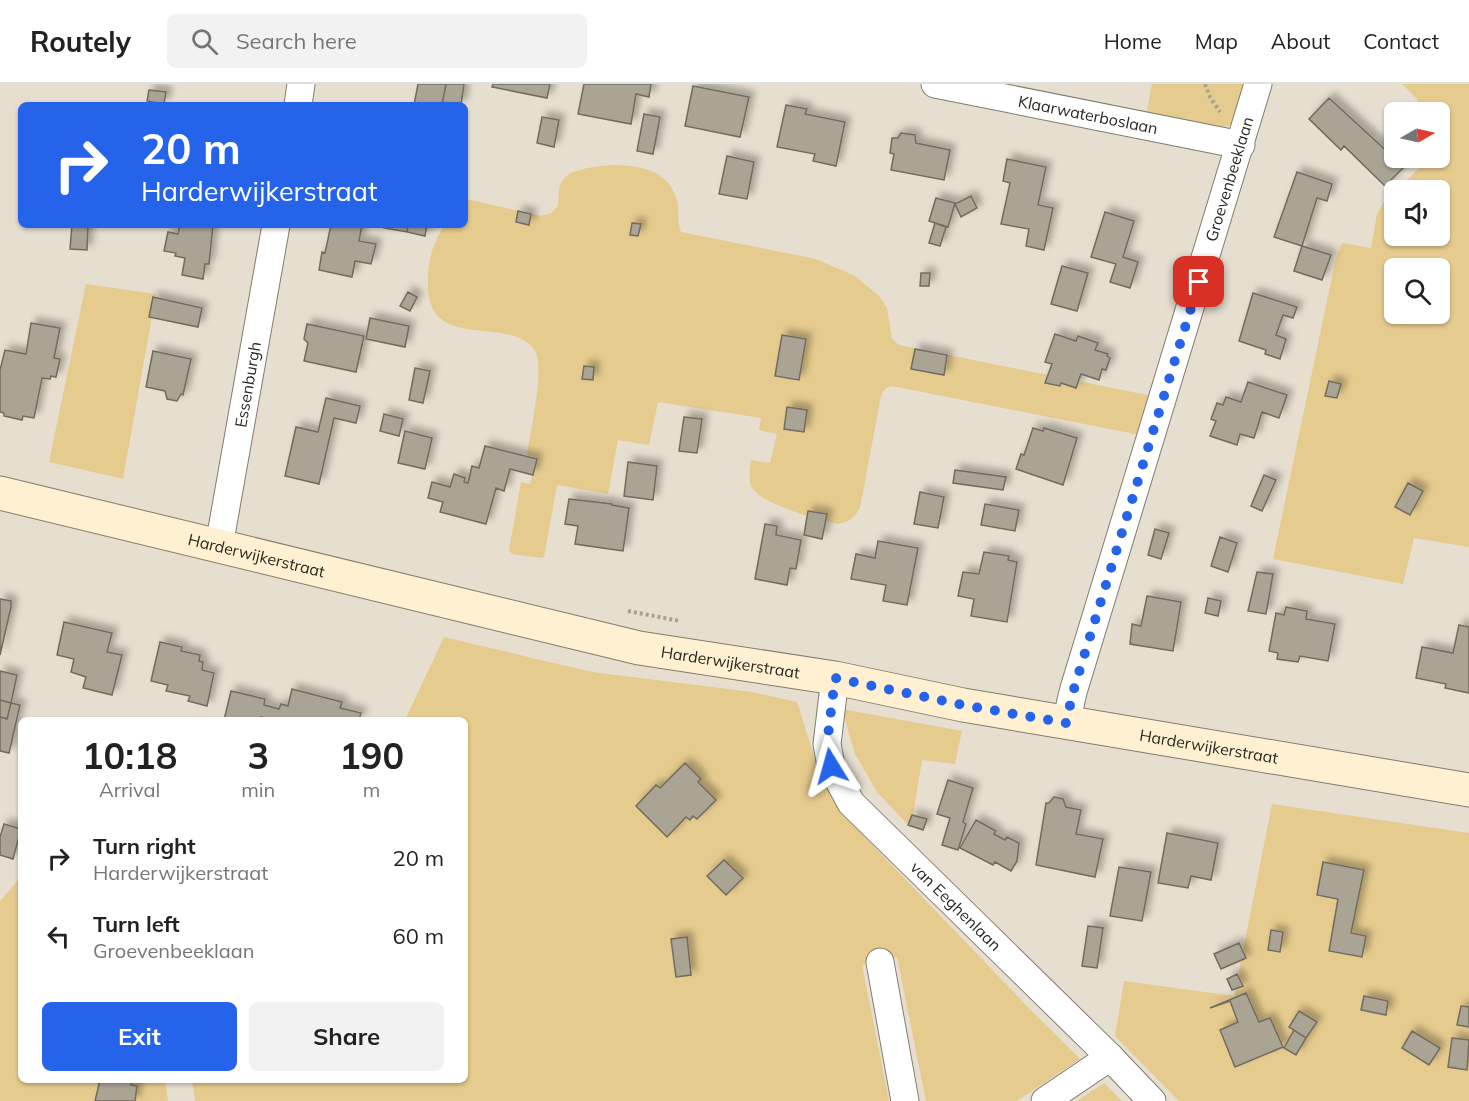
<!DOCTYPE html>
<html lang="en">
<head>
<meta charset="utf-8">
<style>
	:root { --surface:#fff; --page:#f2f2f2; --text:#222; --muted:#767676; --line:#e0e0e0; --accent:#2563eb }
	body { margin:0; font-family:Mulish,sans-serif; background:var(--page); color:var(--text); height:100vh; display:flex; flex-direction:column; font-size:22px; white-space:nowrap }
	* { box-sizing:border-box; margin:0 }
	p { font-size:20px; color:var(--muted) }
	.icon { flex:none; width:33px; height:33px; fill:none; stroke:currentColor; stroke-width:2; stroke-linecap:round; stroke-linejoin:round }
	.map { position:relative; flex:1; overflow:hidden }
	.panel { position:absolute; left:18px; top:633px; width:450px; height:366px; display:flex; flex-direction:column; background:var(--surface); border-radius:9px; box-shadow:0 2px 4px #0004 }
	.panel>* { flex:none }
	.top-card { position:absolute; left:18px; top:18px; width:450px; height:126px; border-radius:9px; box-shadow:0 2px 4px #0004; background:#2563eb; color:#fff; overflow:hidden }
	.needle { width:39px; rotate:81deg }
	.buttons { position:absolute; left:1384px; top:18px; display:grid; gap:12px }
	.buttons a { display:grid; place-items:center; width:66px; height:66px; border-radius:9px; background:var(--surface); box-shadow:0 2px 4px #0004; font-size:30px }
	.pin { position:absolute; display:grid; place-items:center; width:51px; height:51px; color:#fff; margin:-26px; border-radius:12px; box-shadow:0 3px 9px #0006 }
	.me { position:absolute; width:66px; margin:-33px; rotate:352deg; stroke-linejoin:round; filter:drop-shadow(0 0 4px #0008) }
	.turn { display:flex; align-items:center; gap:21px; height:126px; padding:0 24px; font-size:27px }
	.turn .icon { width:78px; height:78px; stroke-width:2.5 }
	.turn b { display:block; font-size:42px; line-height:51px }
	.eta { display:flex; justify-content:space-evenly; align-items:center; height:102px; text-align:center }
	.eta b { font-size:36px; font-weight:700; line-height:42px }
	.action { display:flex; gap:12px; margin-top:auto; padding:12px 24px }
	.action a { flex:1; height:69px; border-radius:9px; background:var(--accent); color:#fff; font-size:24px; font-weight:700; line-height:69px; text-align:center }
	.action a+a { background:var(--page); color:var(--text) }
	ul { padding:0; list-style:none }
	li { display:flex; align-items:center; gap:18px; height:78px; padding:0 24px }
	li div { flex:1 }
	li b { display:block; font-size:22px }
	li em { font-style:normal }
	header { display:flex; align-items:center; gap:36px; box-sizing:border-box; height:84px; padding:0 30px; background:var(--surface); border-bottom:2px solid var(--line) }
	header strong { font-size:28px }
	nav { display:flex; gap:33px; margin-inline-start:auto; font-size:21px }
	.search { width:420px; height:54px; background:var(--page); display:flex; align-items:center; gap:15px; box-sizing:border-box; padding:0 21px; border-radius:9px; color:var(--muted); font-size:22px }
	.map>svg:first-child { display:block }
</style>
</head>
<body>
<header>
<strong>Routely</strong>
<div class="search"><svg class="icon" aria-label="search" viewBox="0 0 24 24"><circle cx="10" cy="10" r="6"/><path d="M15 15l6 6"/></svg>Search here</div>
<nav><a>Home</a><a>Map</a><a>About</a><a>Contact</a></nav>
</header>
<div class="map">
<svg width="1469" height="1017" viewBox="0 0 1469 1017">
	<defs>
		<filter id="shadow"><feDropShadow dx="5.5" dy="-5.5" stdDeviation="3" flood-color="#0004"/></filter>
	</defs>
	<rect width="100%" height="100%" fill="#e6decf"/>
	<path fill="#e6cb8e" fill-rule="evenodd" d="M 1152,0 L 1248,0 L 1237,40 L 1216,44 L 1146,31 Z
		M 1402,0 L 1469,0 L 1469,463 L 1414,454 L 1403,500 L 1273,475 L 1336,174 L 1342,159 L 1371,164 L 1377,130 L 1390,107 L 1406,97 L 1424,79 L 1424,74 L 1440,74 L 1440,28 L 1420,28 L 1418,16 ZM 1395,106 L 1440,106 L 1440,152 L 1395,152 ZM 1395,184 L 1440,184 L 1440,230 L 1395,230 Z
		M 613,81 C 643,82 671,86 678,121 C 679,130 677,139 681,148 L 816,175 L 855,192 L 879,212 L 887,224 L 892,255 L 899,261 L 1152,312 L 1140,351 L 892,302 C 886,304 883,306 881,312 L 860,424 C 854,434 850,437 839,440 C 820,437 762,420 752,404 C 748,395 750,385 751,376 L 770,379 L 777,350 L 759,346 L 761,334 L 658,318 L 649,361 L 618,356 L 608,410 L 557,401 L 544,473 L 541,474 L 512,470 L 509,466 L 521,398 L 530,400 L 536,374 L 527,371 C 530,350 545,283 535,267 C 512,230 428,269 428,202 C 428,174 431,165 444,141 L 465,141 L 465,117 L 471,116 L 541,132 L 551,129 L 558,122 C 559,116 558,108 560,102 C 565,83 597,83 613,81 Z
		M 86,200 L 156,210 L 123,395 L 49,378 Z
		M 444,553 L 592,588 L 752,608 L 797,618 L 818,685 L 836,717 L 861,749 L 1021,916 L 1080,975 L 1017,1017 L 926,1017 L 897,873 L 862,881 L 889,1017 L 195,1017 L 192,996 L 465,996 L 465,636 L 405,636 Z
		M 842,625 L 962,647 L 955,680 L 922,676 L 911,744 L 877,708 L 855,670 Z
		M 1272,720 L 1469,749 L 1469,1017 L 1179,1017 L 1115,952 L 1124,897 L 1234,912 Z
		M 21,793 L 21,996 L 165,996 L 168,1017 L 0,1017 L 0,817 Z
		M 1104,999 L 1122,1017 L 1077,1017 Z"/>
	<path fill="#aaa495" stroke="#726c5e" stroke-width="1.5" filter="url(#shadow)" d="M 418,0 L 446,0 L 442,21 L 414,21 Z
		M 446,0 L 464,0 L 461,21 L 442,21 Z
		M 493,0 L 550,0 L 547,14 L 492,3 Z
		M 584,0 L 651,0 L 649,13 L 636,10 L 631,40 L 578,30 Z
		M 693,2 L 749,13 L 740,53 L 685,42 Z
		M 149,6 L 166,8 L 164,20 L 147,17 Z
		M 1329,14 L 1404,83 L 1385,102 L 1344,62 L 1341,66 L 1309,35 Z
		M 786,21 L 807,25 L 805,30 L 845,38 L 836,82 L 813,77 L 815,70 L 777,63 Z
		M 644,30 L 660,33 L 653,70 L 637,67 Z
		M 542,33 L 559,36 L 554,63 L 537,59 Z
		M 901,49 L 915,51 L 916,59 L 950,66 L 944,96 L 891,86 L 894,70 L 890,69 L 892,54 L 898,54 Z
		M 727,72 L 754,78 L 747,115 L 719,110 Z
		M 1007,75 L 1046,83 L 1038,121 L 1053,124 L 1044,166 L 1026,162 L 1029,145 L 1001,140 L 1010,99 L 1003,97 Z
		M 1297,88 L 1332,100 L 1327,117 L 1317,114 L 1302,162 L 1274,153 Z
		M 971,112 L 977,124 L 961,133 L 955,120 Z
		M 936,114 L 955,119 L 948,143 L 929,137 Z
		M 518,127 L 531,130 L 529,141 L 516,138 Z
		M 1105,128 L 1134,137 L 1123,173 L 1138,178 L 1130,204 L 1110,198 L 1116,180 L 1091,173 Z
		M 632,139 L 641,140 L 638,152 L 630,151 Z
		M 935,139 L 946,143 L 940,162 L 929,159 Z
		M 72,141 L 88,142 L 87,166 L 70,165 Z
		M 180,141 L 213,141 L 209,180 L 205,180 L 203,195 L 182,191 L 185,174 L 175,172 L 176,169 L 164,167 L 168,148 L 178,150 Z
		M 331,141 L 362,141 L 359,157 L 376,160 L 371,180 L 355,177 L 352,193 L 319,186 L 322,168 L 325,169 Z
		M 385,141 L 408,141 L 407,148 L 384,144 Z
		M 408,141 L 427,141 L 425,152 L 407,148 Z
		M 1302,162 L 1331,171 L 1322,196 L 1294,187 Z
		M 1062,182 L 1088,189 L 1077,227 L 1051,220 Z
		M 921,189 L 930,189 L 929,202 L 920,202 Z
		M 408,208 L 417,213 L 410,227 L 400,222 Z
		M 1253,209 L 1297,223 L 1293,234 L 1283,231 L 1276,251 L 1286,255 L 1280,275 L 1265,270 L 1266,266 L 1239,257 Z
		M 153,213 L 202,224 L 198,243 L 149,233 Z
		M 370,234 L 409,242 L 405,263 L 366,255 Z
		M 31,239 L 60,244 L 54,274 L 60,275 L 56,293 L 51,292 L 50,295 L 42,294 L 34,334 L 23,332 L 22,336 L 4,332 L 4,329 L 0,328 L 0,286 L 5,266 L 26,270 Z
		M 307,240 L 364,252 L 356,288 L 304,277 L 308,259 L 304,255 Z
		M 1055,250 L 1076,257 L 1078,252 L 1098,259 L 1095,266 L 1108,270 L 1107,272 L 1110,274 L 1106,286 L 1102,285 L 1099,296 L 1081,290 L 1076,304 L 1061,299 L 1060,302 L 1045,299 L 1052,280 L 1045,278 Z
		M 782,251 L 806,255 L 799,296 L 775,292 Z
		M 915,265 L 947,271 L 944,291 L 911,285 Z
		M 153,267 L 191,275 L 183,311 L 181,310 L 177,317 L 167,315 L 165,307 L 146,303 Z
		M 584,282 L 594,283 L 593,296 L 582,295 Z
		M 415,284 L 430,287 L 423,319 L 409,316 Z
		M 1329,297 L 1341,300 L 1337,314 L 1325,312 Z
		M 1248,298 L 1287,311 L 1279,334 L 1262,328 L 1254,354 L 1240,350 L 1237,361 L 1210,352 L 1216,337 L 1211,335 L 1217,319 L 1223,321 L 1226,313 L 1241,318 Z
		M 326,314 L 360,322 L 356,339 L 334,334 L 319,400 L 285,392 L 296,343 L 318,348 Z
		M 787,323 L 807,326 L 804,348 L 784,345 Z
		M 384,330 L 403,335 L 399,352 L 380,347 Z
		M 684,333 L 702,335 L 697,369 L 679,367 Z
		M 1033,344 L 1043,347 L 1044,344 L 1077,354 L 1063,401 L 1016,385 L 1021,370 L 1024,371 Z
		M 405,347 L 432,354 L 425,385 L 398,379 Z
		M 485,362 L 537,375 L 533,391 L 510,385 L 504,407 L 496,404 L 486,440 L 440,428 L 443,418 L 428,414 L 432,398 L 450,403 L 454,390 L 465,394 L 464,398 L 468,399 L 472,382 L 479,384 Z
		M 628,378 L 657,382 L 653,416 L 624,412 Z
		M 955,386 L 1006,393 L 1003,406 L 953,399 Z
		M 1264,391 L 1276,396 L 1262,427 L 1251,422 Z
		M 1408,399 L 1423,407 L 1410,431 L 1395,423 Z
		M 920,408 L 944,413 L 938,444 L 914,440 Z
		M 569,415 L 612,420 L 612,421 L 629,424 L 623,467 L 575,460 L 578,442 L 565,440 Z
		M 985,420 L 1019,426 L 1015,447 L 981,441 Z
		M 808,427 L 827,430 L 822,455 L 804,451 Z
		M 765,440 L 777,442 L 776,451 L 801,456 L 796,485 L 790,484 L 787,501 L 755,495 Z
		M 1155,445 L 1169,449 L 1161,475 L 1148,471 Z
		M 1220,453 L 1237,459 L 1228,488 L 1211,482 Z
		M 878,457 L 918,464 L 907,521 L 883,517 L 886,501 L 851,495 L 856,470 L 875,474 Z
		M 984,468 L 1009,472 L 1008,476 L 1017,478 L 1007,538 L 971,532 L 974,515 L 958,512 L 963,488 L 979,490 Z
		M 1257,488 L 1273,490 L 1266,530 L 1248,527 Z
		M 1147,512 L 1181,518 L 1173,567 L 1130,560 L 1132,540 L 1141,542 Z
		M 1208,514 L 1221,517 L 1218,532 L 1205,529 Z
		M 0,515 L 11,517 L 11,523 L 0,571 Z
		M 1286,523 L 1307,527 L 1306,535 L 1335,540 L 1328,577 L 1300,572 L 1298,578 L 1277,575 L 1278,569 L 1269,567 L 1276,529 L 1284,531 Z
		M 64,538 L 112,549 L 107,568 L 122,571 L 112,611 L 83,604 L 86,593 L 71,588 L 74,575 L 57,571 Z
		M 1459,541 L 1469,543 L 1469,609 L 1445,604 L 1446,600 L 1416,594 L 1422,563 L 1453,569 Z
		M 160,558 L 182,563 L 181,567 L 200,571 L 199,577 L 203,578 L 202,586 L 214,589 L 207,622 L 188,617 L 190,612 L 166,607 L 168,601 L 151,597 Z
		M 0,587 L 17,591 L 11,619 L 0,616 Z
		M 292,605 L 342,618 L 340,624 L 361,629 L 359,636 L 271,636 L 261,633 L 260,636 L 224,636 L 231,607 L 265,615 L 264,621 L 279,625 L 281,620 L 288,622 Z
		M 0,616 L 11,619 L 7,635 L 0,633 Z
		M 11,619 L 20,621 L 9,669 L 0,667 L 0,633 L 7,635 Z
		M 685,679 L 701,695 L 698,698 L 716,716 L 697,735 L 693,732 L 690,736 L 686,733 L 667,753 L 636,722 L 656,701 L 660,704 Z
		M 948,696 L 973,704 L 963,738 L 966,740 L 958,766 L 942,761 L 950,734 L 937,730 Z
		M 1054,713 L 1063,715 L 1066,723 L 1081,726 L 1076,750 L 1103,755 L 1095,793 L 1036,781 L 1046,719 L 1049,719 Z
		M 912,731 L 927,735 L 923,746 L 908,741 Z
		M 976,736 L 996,747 L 994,750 L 1005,756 L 1007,753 L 1019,759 L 1017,777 L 1011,787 L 995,778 L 993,781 L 960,764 Z
		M 4,740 L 21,745 L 13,775 L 0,771 L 0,753 Z
		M 1167,749 L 1218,759 L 1211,796 L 1191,792 L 1188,804 L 1158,799 Z
		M 724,776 L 743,794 L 726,811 L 707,792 Z
		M 1323,778 L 1364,786 L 1351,849 L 1366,852 L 1362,873 L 1329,867 L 1338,815 L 1317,811 Z
		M 1119,783 L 1151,788 L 1142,837 L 1110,832 Z
		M 1088,842 L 1103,844 L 1097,884 L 1082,882 Z
		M 1271,846 L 1283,848 L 1280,868 L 1268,866 Z
		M 687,853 L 691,891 L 676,893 L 671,855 Z
		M 1239,859 L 1246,874 L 1221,885 L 1214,870 Z
		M 1237,890 L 1243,902 L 1232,906 L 1227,895 Z
		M 1246,909 L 1259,938 L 1270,934 L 1283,963 L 1235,983 L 1220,946 L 1238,938 L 1230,917 L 1210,924 Z
		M 1364,912 L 1388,917 L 1386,931 L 1361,926 Z
		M 1461,922 L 1469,923 L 1469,943 L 1457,941 Z
		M 1299,927 L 1317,938 L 1306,954 L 1289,943 Z
		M 1294,946 L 1306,954 L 1296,971 L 1284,964 Z
		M 1412,947 L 1440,964 L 1429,981 L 1402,964 Z
		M 1452,954 L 1469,956 L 1467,986 L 1448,983 Z
		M 100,996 L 132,996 L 131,1001 L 137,1002 L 135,1017 L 95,1017 Z"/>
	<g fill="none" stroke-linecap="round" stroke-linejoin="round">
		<g stroke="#837c6e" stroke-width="29">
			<g id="street">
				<path id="s1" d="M 935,0 L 1241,61"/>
				<path d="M 298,21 L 301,0"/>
				<path id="s2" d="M 219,462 L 276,141"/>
				<path id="s3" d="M 835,594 L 827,660 L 831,682 L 851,719 L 1110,973 L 1152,1017"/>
				<path id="s4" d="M 1066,639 L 1073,608 L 1258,0"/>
				<path d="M 880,878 L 905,1017"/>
				<path d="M 1045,1017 L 1110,973"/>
			</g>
		</g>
		<g stroke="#837c6e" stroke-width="35">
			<g id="secondary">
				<path id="s5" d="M 0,409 L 639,564 L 835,594 L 963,621 L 1469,706"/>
			</g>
		</g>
		<path stroke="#a7a195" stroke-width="4" stroke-dasharray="3 3" stroke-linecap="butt" d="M 1205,0 L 1210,13 L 1220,28
			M 628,527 L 680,537"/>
		<use href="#street" stroke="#fff" stroke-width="27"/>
		<use href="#secondary" stroke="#fef0d0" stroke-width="33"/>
	</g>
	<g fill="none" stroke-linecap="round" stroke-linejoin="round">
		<path stroke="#2563eb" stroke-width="10" stroke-dasharray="0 18" d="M 831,682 L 827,660 L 835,594 L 963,621 L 1066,639 L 1073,608 L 1199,198"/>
	</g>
	<g text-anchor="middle" stroke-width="4.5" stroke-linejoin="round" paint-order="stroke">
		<g font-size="16" fill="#2a2822" stroke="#fff">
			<text dy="6" stroke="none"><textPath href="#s1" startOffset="156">Klaarwaterboslaan</textPath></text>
			<text dy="6" stroke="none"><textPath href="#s4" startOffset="568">Groevenbeeklaan</textPath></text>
			<text dy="6" stroke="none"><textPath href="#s2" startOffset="164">Essenburgh</textPath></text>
			<text dy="6" stroke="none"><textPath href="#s5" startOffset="264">Harderwijkerstraat</textPath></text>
			<text dy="6" stroke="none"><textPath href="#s5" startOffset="750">Harderwijkerstraat</textPath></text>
			<text dy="6" stroke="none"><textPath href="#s5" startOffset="1236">Harderwijkerstraat</textPath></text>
			<text dy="6" stroke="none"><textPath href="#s3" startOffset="278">van Eeghenlaan</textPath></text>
		</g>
	</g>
</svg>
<div class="buttons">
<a><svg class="needle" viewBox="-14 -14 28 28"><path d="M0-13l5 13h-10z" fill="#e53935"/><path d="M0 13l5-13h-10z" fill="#767676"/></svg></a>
<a><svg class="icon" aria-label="sound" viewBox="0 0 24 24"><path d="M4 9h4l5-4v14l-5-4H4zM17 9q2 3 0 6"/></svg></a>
<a><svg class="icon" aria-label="search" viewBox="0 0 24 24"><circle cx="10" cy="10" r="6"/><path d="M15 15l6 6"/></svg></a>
</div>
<div class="pin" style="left:1199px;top:198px;background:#d93025"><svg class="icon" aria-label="arrive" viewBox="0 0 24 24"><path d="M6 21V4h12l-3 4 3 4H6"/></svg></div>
<svg class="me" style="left:831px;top:682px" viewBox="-20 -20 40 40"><path d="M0-17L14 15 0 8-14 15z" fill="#2563eb" stroke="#fff" stroke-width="4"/></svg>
<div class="top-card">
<div class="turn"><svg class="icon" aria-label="right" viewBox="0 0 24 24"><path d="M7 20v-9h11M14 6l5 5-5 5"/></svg><div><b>20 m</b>Harderwijkerstraat</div></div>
</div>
<section class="panel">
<div class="eta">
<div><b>10:18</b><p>Arrival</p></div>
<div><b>3</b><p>min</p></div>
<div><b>190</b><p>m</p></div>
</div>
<ul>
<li><svg class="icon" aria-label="right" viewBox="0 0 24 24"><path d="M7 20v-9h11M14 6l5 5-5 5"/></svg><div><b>Turn right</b><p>Harderwijkerstraat</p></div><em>20 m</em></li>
<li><svg class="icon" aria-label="left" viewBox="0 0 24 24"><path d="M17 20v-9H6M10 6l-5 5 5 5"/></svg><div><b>Turn left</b><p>Groevenbeeklaan</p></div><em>60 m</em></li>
</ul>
<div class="action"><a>Exit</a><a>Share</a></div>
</section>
</div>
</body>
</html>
